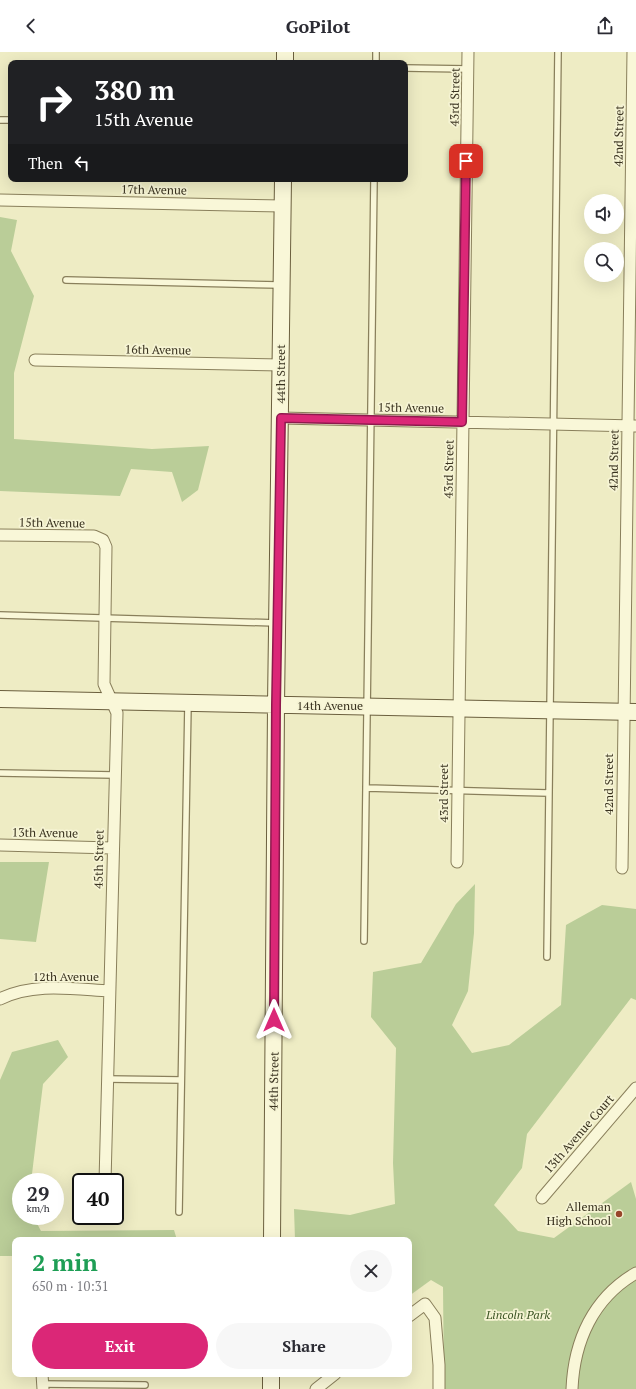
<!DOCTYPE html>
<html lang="en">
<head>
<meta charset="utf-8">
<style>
	:root { --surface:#fff; --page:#f7f7f7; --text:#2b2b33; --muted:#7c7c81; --accent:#db2777 }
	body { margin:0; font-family:"PT Serif",serif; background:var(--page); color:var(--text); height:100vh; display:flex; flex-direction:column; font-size:15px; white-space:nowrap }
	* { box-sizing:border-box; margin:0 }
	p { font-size:13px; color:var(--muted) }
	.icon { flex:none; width:22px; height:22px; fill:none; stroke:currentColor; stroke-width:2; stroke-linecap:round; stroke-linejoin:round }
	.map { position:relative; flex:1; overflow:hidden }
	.sheet { position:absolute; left:12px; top:1185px; width:400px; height:140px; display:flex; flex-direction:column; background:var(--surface); border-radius:8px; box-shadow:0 4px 16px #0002 }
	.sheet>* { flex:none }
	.guide { position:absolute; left:8px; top:8px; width:400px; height:122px; border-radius:8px; box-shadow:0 4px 16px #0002; background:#202124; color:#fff; overflow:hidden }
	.buttons { position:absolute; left:584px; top:142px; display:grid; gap:8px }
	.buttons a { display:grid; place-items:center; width:40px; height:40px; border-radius:50%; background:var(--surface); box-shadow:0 4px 16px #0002; font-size:20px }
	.speed { position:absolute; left:12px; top:1121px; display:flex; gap:8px; font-size:20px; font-weight:700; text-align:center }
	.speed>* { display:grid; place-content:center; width:52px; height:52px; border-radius:50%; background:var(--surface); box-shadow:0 4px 16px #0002; line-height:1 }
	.speed small { font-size:10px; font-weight:400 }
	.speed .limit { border:2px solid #111; border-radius:6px; background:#fff; color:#111 }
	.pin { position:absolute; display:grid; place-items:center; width:34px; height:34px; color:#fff; margin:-17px; border-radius:8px; box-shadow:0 2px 6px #0006 }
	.me { position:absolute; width:44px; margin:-22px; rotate:0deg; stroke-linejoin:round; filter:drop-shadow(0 0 3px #0008) }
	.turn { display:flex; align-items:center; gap:14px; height:84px; padding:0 20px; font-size:18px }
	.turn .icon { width:52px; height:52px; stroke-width:2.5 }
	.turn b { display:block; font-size:28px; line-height:34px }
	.then { display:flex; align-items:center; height:38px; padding:0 20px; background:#0003; gap:8px; font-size:15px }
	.round { display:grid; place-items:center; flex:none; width:42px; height:42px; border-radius:21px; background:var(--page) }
	.summary { display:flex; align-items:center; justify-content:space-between; height:68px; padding:0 20px }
	h1 { font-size:24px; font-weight:700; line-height:30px; color:#1e9e55 }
	.cta { display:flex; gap:8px; margin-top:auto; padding:8px 20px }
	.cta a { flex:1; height:46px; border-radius:24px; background:var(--accent); color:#fff; font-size:16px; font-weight:700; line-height:46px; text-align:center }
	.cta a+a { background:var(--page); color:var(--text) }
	header { display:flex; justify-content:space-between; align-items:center; height:52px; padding:0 20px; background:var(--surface); font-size:18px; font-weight:700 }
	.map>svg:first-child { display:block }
</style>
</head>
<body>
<header><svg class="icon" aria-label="back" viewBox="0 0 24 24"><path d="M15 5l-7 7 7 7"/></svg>GoPilot<svg class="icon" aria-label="share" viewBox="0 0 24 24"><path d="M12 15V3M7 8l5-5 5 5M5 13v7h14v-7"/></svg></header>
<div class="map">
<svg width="636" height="1337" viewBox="0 0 636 1337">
	<rect width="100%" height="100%" fill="#eeecc4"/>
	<path fill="#bacd98" d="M 0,165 L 17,168 L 11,199 L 34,244 L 14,321 L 14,387 L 152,397 L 209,394 L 198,438 L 182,450 L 172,420 L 131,417 L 120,444 L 0,439 Z
		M 0,810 L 49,810 L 36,890 L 0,887 Z
		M 475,832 L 474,881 L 468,939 L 452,973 L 472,1001 L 509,993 L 561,953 L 566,873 L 602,853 L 636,857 L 636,948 L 631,946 L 527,1082 L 522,1116 L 494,1153 L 518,1179 L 554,1186 L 631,1130 L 636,1147 L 636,1337 L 444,1337 L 443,1235 L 431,1228 L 409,1244 L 409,1188 L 295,1188 L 294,1157 L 350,1163 L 395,1152 L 393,1111 L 396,996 L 371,965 L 373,920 L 421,911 L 456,852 Z
		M 58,988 L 68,1005 L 43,1032 L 31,1130 L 21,1130 L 21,1164 L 33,1164 L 41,1179 L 174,1178 L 177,1188 L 15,1188 L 15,1204 L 0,1204 L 0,1028 L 12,1000 Z"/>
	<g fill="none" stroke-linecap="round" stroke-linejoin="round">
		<g stroke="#897f5b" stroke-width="8">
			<path id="lane" d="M 376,11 L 376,0
				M 405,16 L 468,17
				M 0,68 L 11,68
				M 66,228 L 279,233
				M 0,563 L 276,571
				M 0,721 L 114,723
				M 367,736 L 548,741
				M 364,889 L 374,127
				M 547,905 L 558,0
				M 108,1027 L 181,1028
				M 179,1160 L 188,652
				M 42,1332 L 145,1333"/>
		</g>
		<g stroke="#897f5b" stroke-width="13">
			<path id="street" d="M 0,148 L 283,154
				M 35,308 L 281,313
				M 281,366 L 636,374
				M 0,483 L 94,484 L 103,488 L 106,495 L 104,632 L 117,661 L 105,1130
				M 0,793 L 112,796
				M 457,810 L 468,0
				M 622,816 L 633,0
				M 0,947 C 33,930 74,937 109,939
				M 542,1146 L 636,1036
				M 409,1264 L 425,1252 L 435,1266 L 439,1313 L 439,1337
				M 42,1322 L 43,1337
				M 316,1337 L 335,1322
				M 572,1337 C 574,1289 593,1246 636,1221"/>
		</g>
		<g stroke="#6b5f3e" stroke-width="18">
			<path id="secondary" d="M 285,11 L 285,0
				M 0,647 L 636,660
				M 272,1188 L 276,653 L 283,127
				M 271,1337 L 271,1322"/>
		</g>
		<use href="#lane" stroke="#f9f7d8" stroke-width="5.5"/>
		<use href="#street" stroke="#f9f7d8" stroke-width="11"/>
		<use href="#secondary" stroke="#f9f7d8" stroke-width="16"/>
	</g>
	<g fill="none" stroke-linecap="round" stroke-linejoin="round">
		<g stroke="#8e194d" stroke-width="10">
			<path id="route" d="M 274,968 L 276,653 L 281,366 L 462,370 L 466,109"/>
		</g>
		<use href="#route" stroke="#db2777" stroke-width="7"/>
	</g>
	<circle fill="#98452a" stroke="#f6f4d4" stroke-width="1.5" cx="619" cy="1162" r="4"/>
	<g text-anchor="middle" stroke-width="3.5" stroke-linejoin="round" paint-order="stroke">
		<g font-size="12" fill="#39321f" stroke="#f6f4d4">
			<text transform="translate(455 45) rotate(-89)" y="4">43rd Street</text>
			<text transform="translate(619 84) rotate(-89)" y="4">42nd Street</text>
			<text transform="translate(154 138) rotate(1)" y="4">17th Avenue</text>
			<text transform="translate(158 298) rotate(1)" y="4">16th Avenue</text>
			<text transform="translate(281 322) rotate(-90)" y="4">44th Street</text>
			<text transform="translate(411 356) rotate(1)" y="4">15th Avenue</text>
			<text transform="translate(614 408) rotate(-89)" y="4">42nd Street</text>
			<text transform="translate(449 417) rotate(-89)" y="4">43rd Street</text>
			<text transform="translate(52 471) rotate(1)" y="4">15th Avenue</text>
			<text x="330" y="658">14th Avenue</text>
			<text transform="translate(609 732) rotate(-90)" y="4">42nd Street</text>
			<text transform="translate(444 741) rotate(-90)" y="4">43rd Street</text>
			<text transform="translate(45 781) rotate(1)" y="4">13th Avenue</text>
			<text transform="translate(99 807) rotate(-89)" y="4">45th Street</text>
			<text x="66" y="929">12th Avenue</text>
			<text transform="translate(274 1029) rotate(-89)" y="4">44th Street</text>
			<text transform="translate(579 1082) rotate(-49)" y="4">13th Avenue Court</text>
		</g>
		<g font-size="12" fill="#39321f" stroke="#f6f4d4" text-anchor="end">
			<text x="611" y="1159">Alleman<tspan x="611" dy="14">High School</tspan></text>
		</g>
		<g font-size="12" font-style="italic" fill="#3d5625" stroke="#f6f4d4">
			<text x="518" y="1267">Lincoln Park</text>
		</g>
	</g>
</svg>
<div class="buttons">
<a><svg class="icon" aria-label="sound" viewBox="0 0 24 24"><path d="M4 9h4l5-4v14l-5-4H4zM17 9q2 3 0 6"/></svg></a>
<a><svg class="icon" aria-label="search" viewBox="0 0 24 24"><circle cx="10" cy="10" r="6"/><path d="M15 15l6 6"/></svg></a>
</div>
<div class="speed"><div>29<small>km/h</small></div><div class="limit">40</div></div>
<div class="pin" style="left:466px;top:109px;background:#d93025"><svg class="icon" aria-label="arrive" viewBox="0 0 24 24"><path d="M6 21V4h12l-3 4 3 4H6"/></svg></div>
<svg class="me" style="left:274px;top:968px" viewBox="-20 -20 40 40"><path d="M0-17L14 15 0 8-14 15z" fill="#db2777" stroke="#fff" stroke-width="4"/></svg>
<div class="guide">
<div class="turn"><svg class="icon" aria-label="right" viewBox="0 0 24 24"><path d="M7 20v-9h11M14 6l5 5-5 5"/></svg><div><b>380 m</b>15th Avenue</div></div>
<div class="then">Then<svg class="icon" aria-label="left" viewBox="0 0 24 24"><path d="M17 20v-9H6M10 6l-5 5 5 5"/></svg></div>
</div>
<section class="sheet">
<div class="summary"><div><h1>2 min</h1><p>650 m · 10:31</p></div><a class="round"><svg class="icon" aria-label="close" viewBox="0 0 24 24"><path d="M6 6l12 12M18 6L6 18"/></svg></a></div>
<div class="cta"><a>Exit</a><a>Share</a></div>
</section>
</div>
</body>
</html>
